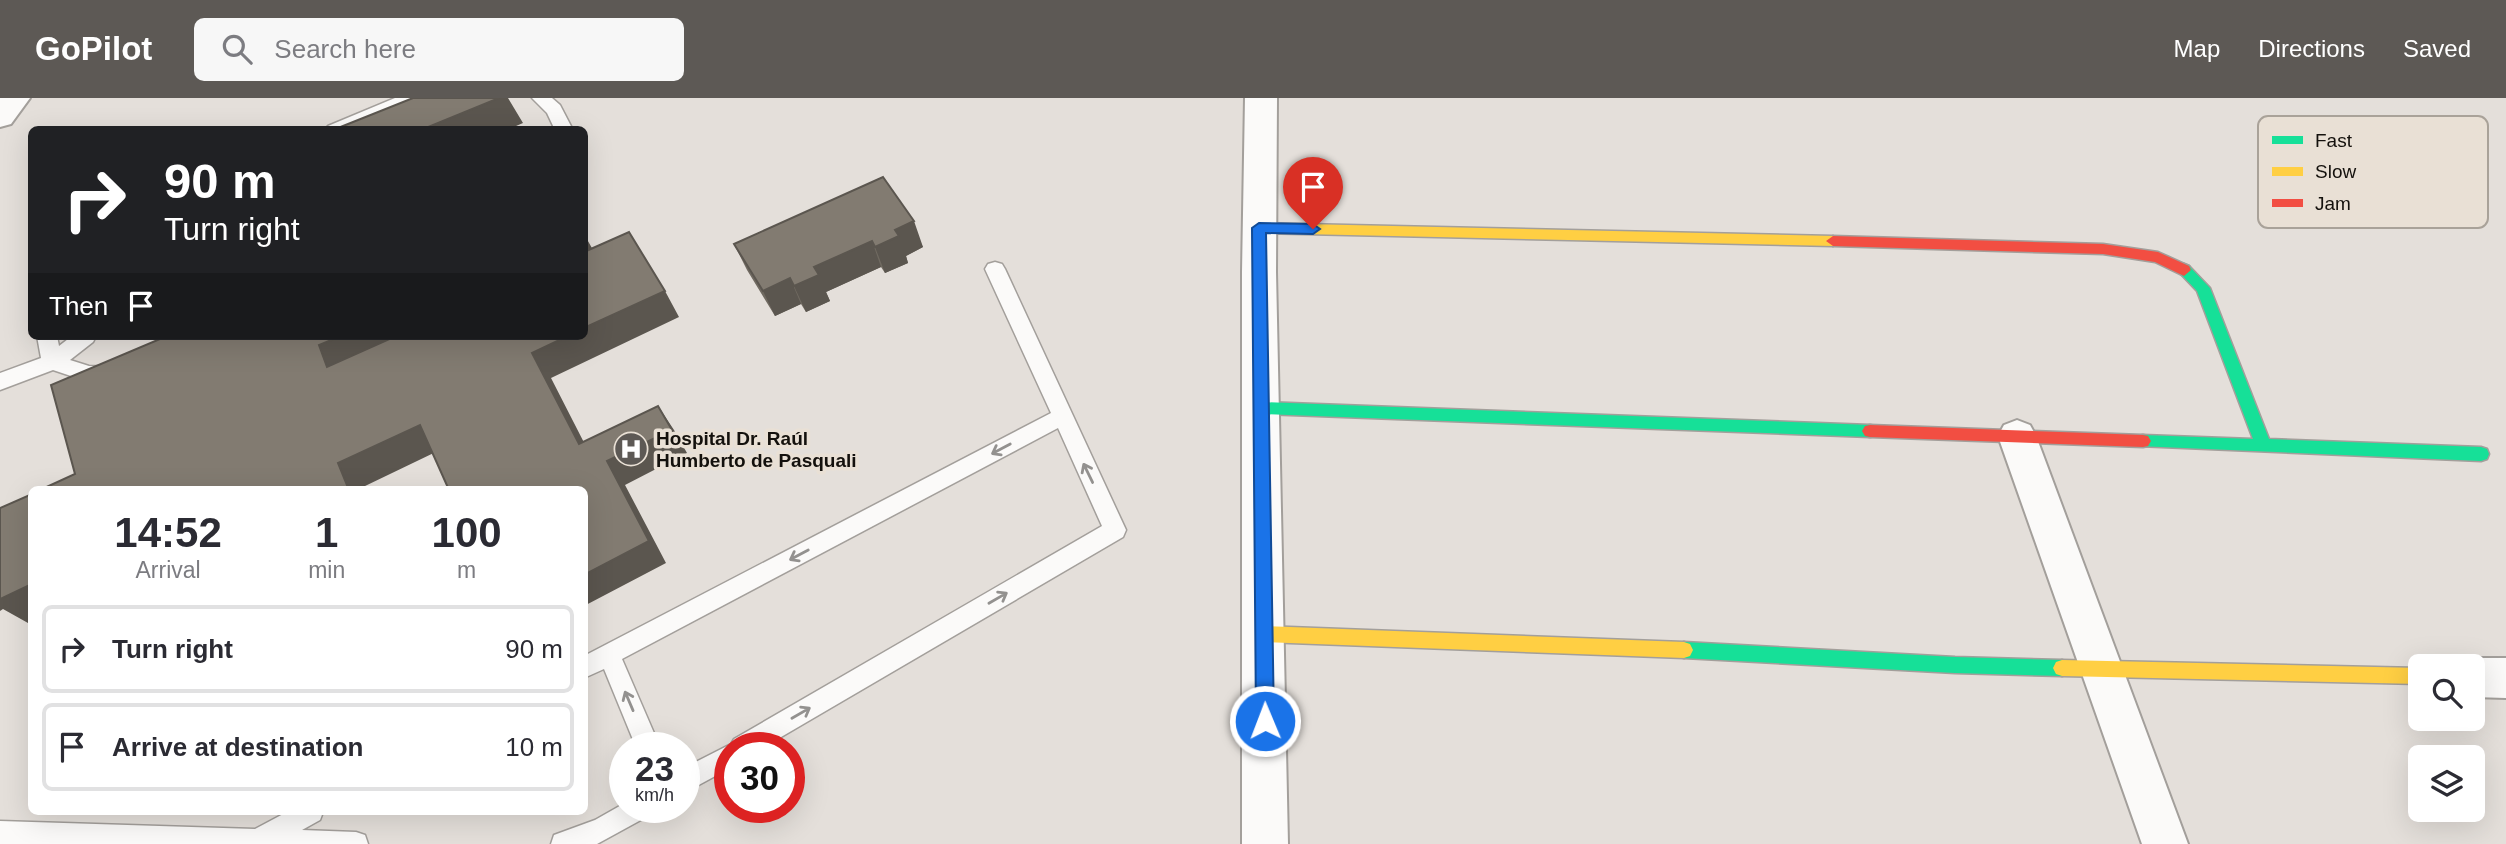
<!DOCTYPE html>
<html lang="en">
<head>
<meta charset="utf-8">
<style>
	:root { --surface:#fff; --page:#f7f7f7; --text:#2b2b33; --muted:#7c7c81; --line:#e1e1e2; --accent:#5d5955 }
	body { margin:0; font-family:Arial,sans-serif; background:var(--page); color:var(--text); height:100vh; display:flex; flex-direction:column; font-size:26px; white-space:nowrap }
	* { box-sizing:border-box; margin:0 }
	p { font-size:23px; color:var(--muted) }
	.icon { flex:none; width:38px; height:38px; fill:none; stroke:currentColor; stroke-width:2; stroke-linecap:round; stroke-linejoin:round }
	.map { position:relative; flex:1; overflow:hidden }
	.side { position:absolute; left:28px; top:388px; width:560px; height:329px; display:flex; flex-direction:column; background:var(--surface); border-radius:10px; box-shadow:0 7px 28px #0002 }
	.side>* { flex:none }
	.hud { position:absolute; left:28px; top:28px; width:560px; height:214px; border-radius:10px; box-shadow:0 7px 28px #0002; background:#202124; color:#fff; overflow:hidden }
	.buttons { position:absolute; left:2408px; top:556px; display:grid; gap:14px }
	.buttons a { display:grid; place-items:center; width:77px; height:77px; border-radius:10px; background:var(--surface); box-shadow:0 7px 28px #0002; font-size:35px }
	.speed { position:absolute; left:609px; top:634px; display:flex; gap:14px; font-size:35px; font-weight:700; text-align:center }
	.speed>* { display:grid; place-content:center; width:91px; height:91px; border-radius:50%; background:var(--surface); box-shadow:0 7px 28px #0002; line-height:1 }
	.speed small { font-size:18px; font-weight:400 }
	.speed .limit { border:10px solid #d22; background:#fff; color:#111 }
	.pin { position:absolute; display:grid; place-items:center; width:60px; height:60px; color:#fff; margin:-72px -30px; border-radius:50% 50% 50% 0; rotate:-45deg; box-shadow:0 0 7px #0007 }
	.pin .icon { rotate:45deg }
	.me { position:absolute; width:77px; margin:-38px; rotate:359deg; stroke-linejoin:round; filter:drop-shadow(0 0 5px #0008) }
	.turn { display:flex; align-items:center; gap:24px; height:147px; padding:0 21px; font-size:32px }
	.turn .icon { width:91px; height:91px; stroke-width:2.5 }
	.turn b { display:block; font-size:49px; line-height:60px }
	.then { display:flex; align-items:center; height:66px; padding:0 21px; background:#0003; gap:14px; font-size:26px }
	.eta { display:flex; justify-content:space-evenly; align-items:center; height:119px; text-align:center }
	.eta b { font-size:42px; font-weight:600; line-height:49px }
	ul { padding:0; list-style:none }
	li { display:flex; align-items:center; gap:21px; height:88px; margin:0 14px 10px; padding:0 7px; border:4px solid var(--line); border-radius:10px }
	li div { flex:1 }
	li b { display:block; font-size:26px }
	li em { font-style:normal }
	header { display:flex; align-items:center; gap:42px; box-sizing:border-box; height:98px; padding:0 35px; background:var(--accent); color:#fff }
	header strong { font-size:33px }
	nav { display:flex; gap:38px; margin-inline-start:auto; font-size:24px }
	.search { width:490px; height:63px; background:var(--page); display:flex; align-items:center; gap:18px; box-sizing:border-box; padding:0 24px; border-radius:10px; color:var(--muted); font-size:26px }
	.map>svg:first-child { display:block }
</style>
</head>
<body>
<header>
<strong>GoPilot</strong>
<div class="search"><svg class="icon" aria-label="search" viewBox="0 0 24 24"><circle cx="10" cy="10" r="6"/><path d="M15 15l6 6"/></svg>Search here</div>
<nav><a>Map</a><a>Directions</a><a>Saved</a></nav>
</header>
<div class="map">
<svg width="2506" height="746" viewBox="0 0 2506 746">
	<rect width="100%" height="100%" fill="#e4dfda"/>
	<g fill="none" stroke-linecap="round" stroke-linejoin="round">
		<g stroke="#a39f9b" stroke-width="3">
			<path id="lane" d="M 395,0 L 421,0 L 418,4 L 352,32 L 325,32 L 328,28 Z
				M 532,0 L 552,0 L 560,7 L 573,32 L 555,32 L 547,15 Z
				M 995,164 L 1002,166 L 1005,171 L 1126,432 L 1123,439 L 764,649 L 730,649 L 730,670 L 684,695 L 684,670 L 731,646 L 734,641 L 1102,428 L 1058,330 L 622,561 L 660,649 L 636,649 L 604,571 L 584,580 L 584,558 L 1051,315 L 985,171 L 988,166 Z
				M 37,238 L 57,238 L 59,248 L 72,238 L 96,238 L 93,244 L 70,262 L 89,268 L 118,269 L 121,275 L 118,281 L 89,284 L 53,272 L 0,292 L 0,275 L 41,260 Z
				M 625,705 L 625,709 L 653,709 L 650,717 L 597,746 L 551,746 L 554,737 L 595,722 Z
				M 287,714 L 323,714 L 320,722 L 302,732 L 356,734 L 365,737 L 368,746 L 0,746 L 0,723 L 255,731 Z"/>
		</g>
		<g stroke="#a39f9b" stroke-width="4">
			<path id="street" d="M 0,0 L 30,0 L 11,26 L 0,29 Z
				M 1245,0 L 1277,0 L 1276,174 L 1288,746 L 1242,746 L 1242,174 Z
				M 2017,322 L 2030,327 L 2036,338 L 2188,746 L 2142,746 L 1998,338 L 2004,327 Z
				M 2473,560 L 2506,560 L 2506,600 L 2473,599 L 2473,569 L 2457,569 Z"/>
		</g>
		<g stroke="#a39f9b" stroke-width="3">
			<path id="fast" d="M 2184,166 L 2189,168 L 2210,190 L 2269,341 L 2481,349 L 2487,351 L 2489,356 L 2487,361 L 2481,363 L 2138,348 L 2135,343 L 2138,338 L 2143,337 L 2253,341 L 2197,193 L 2177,172 Z
				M 1261,304 L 1870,327 L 1875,328 L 1878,333 L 1875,338 L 1870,339 L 1261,316 L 1256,314 L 1253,310 L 1256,306 Z
				M 1684,544 L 1955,559 L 2062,562 L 2068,564 L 2071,570 L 2068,576 L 2062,578 L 1955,575 L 1684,560 L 1678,558 L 1675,552 L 1678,546 Z"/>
		</g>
		<g stroke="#a39f9b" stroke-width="3">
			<path id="slow" d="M 1259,125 L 1833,138 L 1840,143 L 1833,148 L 1259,135 L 1252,130 Z
				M 1264,528 L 1684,544 L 1690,546 L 1693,552 L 1690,558 L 1684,560 L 1264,544 L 1258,541 L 1256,536 L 1258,531 Z
				M 2062,562 L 2420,570 L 2420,586 L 2062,578 L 2056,576 L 2053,570 L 2056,564 Z"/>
		</g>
		<g stroke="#a39f9b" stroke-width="3">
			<path id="jam" d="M 1833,138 L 2103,146 L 2158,154 L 2189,168 L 2191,172 L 2184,178 L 2155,164 L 2103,156 L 1833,148 L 1826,143 Z
				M 1870,327 L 2143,337 L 2148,338 L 2151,343 L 2148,348 L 2143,349 L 1870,339 L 1865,338 L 1862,333 L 1865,328 Z"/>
		</g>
		<use href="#lane" fill="#fbfaf9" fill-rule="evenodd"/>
		<use href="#street" fill="#fbfaf9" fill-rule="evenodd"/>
		<use href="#fast" fill="#16e098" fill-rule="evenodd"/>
		<use href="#slow" fill="#ffcf43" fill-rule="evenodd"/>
		<use href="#jam" fill="#f24e42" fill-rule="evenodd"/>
	</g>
	<path fill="#706a61" d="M 883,79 L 923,149 L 906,158 L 908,165 L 885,175 L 881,169 L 826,194 L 830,203 L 806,214 L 801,206 L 775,218 L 747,172 L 734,146 Z"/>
	<path fill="#5b564f" d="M 499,0 L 508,0 L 523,25 L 507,32 L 421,32 Z
		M 914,123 L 923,149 L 906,158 L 908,165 L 885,175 L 875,149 L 895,132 Z
		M 584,136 L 597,159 L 584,165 Z
		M 872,143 L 881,169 L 826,194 L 830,203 L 806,214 L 794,188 L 814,169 Z
		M 790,180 L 801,206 L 775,218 L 763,193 Z
		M 665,193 L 679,219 L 551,280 L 597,370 L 579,346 L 532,255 L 568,238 L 584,238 L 584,230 Z
		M 341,238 L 421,238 L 327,269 L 319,247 Z
		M 658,308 L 674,332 L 687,355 L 625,387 L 666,465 L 584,508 L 584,477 L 607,363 Z
		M 420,327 L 442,351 L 363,389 L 365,392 L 349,392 L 338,365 Z
		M 32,486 L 32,524 L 28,525 L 3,511 L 0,513 L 0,489 Z"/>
	<path fill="#827b71" stroke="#5b564f" stroke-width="2" d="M 413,0 L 499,0 L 421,32 L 333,32 Z
		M 883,79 L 914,123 L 895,132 L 899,138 L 875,149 L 872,143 L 814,169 L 819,177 L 794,188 L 790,180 L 763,193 L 734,146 Z
		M 629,134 L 665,193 L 584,230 L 584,154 Z
		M 167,238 L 341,238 L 319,247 L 327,269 L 396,238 L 568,238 L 532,255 L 579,346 L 658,308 L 672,332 L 607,363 L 649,443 L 584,477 L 584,392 L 449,392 L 420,327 L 338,365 L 349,392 L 40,392 L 75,376 L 51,287 Z
		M 32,396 L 32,486 L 0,501 L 0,410 Z"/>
	<defs><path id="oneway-shaft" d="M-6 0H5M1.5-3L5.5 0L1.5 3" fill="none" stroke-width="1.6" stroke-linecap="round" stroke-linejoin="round" transform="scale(1.75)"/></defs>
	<g stroke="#93918f">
		<use href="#oneway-shaft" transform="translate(1001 351) rotate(152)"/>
		<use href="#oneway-shaft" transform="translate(1088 375) rotate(-116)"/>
		<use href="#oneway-shaft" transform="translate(799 457) rotate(152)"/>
		<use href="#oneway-shaft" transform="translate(998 500) rotate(-30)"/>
		<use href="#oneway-shaft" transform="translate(629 603) rotate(-113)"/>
		<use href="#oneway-shaft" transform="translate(801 615) rotate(-30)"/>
	</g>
	<path fill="#1a73e8" stroke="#114b97" stroke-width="2" d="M 1259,125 L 1313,126 L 1320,131 L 1313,136 L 1266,135 L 1274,623 L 1271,629 L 1265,632 L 1258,629 L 1256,623 L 1252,130 Z"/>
	<defs>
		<g id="hospital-disc" transform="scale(1.75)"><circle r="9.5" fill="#5d5955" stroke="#e9e0d5"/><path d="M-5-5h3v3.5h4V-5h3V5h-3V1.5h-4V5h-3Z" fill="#fff"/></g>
	</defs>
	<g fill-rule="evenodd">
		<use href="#hospital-disc" x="631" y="351"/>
	</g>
	<g text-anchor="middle" stroke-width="7" stroke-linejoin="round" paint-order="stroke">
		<g font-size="19" font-weight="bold" fill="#14110d" stroke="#e9e0d5" text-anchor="start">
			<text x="656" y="347">Hospital Dr. Raúl<tspan x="656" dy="22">Humberto de Pasquali</tspan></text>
		</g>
	</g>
	<rect x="2258" y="18" width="230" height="112" rx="10" fill="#e9e0d5" stroke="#a9a299" stroke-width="2"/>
	<rect x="2272" y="38" width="31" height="8" fill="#16e098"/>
	<rect x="2272" y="69" width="31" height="9" fill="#ffcf43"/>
	<rect x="2272" y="101" width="31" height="8" fill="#f24e42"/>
	<g font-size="19" fill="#14110d">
		<text x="2315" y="49">Fast</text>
		<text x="2315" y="80">Slow</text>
		<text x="2315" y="112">Jam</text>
	</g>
</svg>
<div class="buttons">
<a><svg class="icon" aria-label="search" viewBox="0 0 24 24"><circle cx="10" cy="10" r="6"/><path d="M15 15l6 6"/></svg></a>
<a><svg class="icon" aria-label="layers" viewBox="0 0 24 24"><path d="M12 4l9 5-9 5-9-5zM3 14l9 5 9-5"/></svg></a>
</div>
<div class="speed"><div>23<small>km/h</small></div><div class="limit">30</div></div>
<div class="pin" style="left:1313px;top:131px;background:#d93025"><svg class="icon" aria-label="arrive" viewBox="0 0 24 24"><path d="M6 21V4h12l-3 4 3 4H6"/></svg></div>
<svg class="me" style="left:1265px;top:623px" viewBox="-20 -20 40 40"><circle r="17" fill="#1a73e8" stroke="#fff" stroke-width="3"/><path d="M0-11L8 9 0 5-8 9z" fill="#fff"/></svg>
<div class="hud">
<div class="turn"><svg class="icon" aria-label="right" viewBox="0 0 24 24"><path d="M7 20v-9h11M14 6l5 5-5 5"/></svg><div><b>90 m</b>Turn right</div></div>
<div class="then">Then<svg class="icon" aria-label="arrive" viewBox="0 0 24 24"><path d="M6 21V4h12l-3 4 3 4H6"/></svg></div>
</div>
<section class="side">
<div class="eta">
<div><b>14:52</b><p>Arrival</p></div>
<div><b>1</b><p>min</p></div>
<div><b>100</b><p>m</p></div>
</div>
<ul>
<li><svg class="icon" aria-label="right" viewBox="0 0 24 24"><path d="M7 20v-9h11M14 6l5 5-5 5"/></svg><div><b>Turn right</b></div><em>90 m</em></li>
<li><svg class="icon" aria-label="arrive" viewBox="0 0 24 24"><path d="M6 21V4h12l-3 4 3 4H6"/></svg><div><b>Arrive at destination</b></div><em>10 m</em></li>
</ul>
</section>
</div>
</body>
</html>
